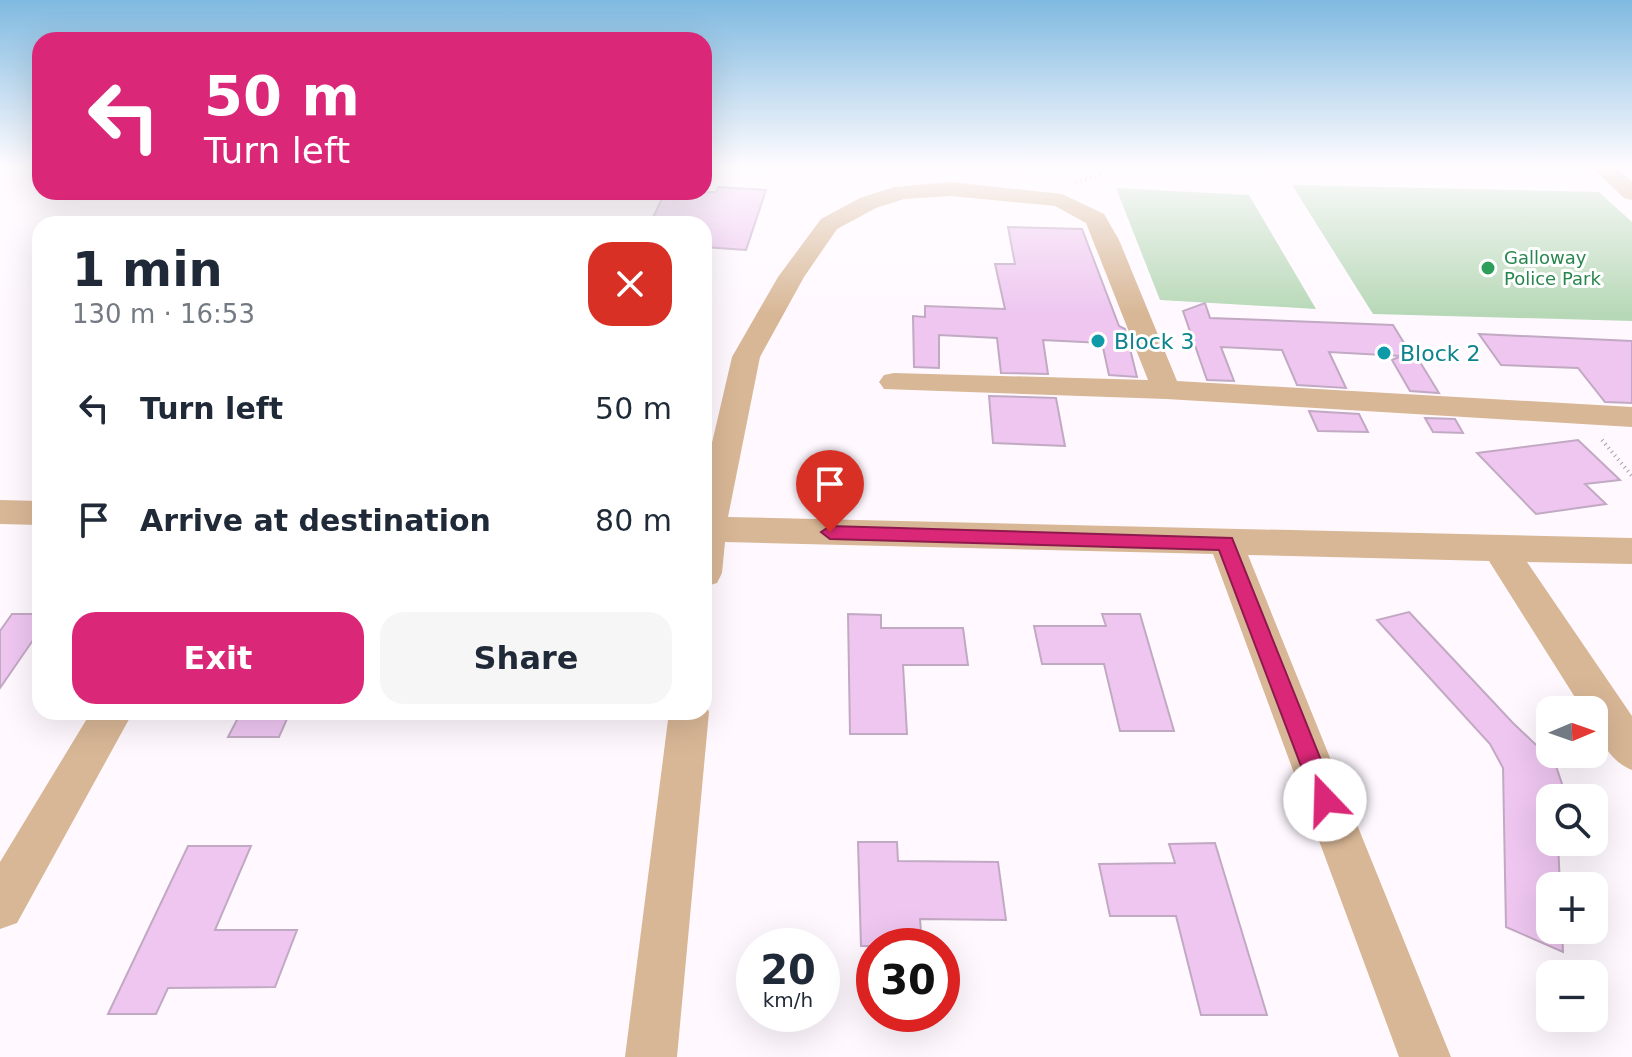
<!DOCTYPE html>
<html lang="en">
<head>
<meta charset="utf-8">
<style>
	:root { --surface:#fff; --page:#f6f6f7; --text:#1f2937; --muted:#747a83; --accent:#db2777 }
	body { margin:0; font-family:"DejaVu Sans",sans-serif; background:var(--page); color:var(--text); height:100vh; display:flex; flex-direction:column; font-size:30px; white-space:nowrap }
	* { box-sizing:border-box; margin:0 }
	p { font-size:26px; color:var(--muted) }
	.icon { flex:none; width:44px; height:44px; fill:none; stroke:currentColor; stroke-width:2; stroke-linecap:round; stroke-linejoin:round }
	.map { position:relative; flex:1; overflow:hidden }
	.panel { position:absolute; left:32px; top:216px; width:680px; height:504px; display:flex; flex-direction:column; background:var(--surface); border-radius:24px; box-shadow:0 8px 32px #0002 }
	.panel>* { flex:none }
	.banner { position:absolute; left:32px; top:32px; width:680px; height:168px; border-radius:24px; box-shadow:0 8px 32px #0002; background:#db2777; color:#fff; overflow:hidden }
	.needle { width:52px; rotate:88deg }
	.fabs { position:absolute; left:1536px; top:696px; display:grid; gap:16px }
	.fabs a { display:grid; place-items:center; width:72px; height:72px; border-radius:16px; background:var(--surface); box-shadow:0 8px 32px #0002; font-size:40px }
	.speed { position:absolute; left:736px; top:928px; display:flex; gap:16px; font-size:40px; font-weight:700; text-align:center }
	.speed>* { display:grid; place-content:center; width:104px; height:104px; border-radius:50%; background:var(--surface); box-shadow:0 8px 32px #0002; line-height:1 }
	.speed small { font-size:20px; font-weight:400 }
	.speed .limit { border:12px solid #d22; background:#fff; color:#111 }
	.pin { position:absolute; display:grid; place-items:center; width:68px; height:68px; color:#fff; margin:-82px -34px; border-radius:50% 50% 50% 0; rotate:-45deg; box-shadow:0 0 8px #0007 }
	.pin .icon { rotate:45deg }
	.me { position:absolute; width:88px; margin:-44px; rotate:339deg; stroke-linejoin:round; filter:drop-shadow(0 0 6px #0008) }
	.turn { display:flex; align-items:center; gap:28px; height:168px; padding:0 40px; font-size:36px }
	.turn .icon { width:104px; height:104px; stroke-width:2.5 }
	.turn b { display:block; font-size:56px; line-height:68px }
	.round { display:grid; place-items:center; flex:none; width:84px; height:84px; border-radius:24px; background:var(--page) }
	.overview { display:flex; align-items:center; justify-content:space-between; height:136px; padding:0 40px }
	h1 { font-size:48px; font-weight:700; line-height:60px }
	.primary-button { display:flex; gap:16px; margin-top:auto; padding:16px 40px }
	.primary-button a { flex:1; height:92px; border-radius:24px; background:var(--accent); color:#fff; font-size:32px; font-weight:700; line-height:92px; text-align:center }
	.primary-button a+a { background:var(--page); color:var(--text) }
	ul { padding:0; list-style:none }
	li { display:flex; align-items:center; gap:24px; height:112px; padding:0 40px }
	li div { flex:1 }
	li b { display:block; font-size:30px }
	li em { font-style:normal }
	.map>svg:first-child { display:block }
</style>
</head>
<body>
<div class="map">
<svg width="1632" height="1057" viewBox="0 0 1632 1057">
	<rect width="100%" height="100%" fill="#fff9ff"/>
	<path fill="#b7d8b7" d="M 1292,185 L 1599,192 L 1632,222 L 1632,321 L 1373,314 Z
		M 1116,188 L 1249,195 L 1316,309 L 1160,300 Z"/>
	<path fill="#eec6f0" stroke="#c2a9c3" stroke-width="2" d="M 718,187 L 766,190 L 746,250 L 704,247 L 704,224 L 650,224 L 665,192 L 716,192 Z
		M 1008,227 L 1082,229 L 1119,326 L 1125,329 L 1137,377 L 1109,375 L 1102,343 L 1043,340 L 1048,374 L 1001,373 L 997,338 L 939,335 L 939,368 L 914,367 L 913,316 L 925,317 L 925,306 L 1005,309 L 995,264 L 1015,264 Z
		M 1205,303 L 1210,318 L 1393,325 L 1409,351 L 1412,349 L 1439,393 L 1410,391 L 1392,360 L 1401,356 L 1329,352 L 1346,388 L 1297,385 L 1282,350 L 1221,347 L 1234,381 L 1207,380 L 1183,311 Z
		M 1479,334 L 1632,341 L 1632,403 L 1605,402 L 1578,368 L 1501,365 Z
		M 989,396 L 1056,398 L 1065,446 L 993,443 Z
		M 1309,411 L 1359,414 L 1368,432 L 1318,431 Z
		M 1425,418 L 1455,419 L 1463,433 L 1433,432 Z
		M 1578,440 L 1620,480 L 1585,484 L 1606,504 L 1536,514 L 1477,453 Z
		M 1409,612 L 1513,723 L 1555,763 L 1562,784 L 1558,798 L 1550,798 L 1550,825 L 1545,842 L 1558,842 L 1560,886 L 1550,886 L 1550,930 L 1562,930 L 1563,952 L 1506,927 L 1503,768 L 1490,744 L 1377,620 Z
		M 12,614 L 40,614 L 40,630 L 0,688 L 0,631 Z
		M 848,614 L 881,615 L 881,628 L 963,628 L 968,665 L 903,665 L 907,734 L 850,734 Z
		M 1102,614 L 1140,614 L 1174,731 L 1120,731 L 1104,664 L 1042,664 L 1034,626 L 1106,626 Z
		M 241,712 L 290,712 L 279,737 L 228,737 Z
		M 858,842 L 897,842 L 898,861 L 998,862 L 1006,920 L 920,919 L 922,946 L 861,946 Z
		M 1215,843 L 1267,1015 L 1201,1015 L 1176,916 L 1110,916 L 1099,864 L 1175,863 L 1169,844 Z
		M 188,846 L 251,846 L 215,930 L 297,930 L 275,987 L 168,988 L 156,1014 L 108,1014 Z"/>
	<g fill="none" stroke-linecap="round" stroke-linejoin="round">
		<path stroke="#a69fa7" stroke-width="4" stroke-dasharray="1 4" stroke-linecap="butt" d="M 1076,183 L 1105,173
			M 1602,440 L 1632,476"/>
		<path fill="#d8b796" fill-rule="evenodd" d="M 1590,166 L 1614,166 L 1632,181 L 1632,200 L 1624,198 Z
			M 951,182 L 1062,194 L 1104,214 L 1119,240 L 1177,381 L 1632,407 L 1632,427 L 1166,399 L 884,389 L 879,382 L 884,375 L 894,373 L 1148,380 L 1086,223 L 1055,206 L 951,196 L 904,199 L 876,208 L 837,229 L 804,277 L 760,357 L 728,517 L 1632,538 L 1632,564 L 1527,562 L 1632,716 L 1632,770 C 1609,761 1594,734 1594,710 L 1583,710 L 1489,561 L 1248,555 L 1451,1057 L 1399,1057 L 1213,554 L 725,542 L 722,573 L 717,583 L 704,587 L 704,477 L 732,357 L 778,277 L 821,219 L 860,198 L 894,187 Z
			M 0,500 L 40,501 L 40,525 L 0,524 Z
			M 704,701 L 709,712 L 677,1057 L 625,1057 L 669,712 L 704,712 Z
			M 91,712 L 133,712 L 17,923 L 0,929 L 0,862 Z"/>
	</g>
	<linearGradient id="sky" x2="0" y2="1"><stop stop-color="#7fb9e0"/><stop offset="0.53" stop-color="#fffcff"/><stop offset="1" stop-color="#fffcff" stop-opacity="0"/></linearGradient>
	<rect width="1632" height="314" fill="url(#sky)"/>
	<path fill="#db2777" stroke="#8e194d" stroke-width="2" d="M 830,526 L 1232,538 L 1337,800 L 1333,808 L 1325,811 L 1317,808 L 1219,550 L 830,539 L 821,532 Z"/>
	<circle fill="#2e9e5b" stroke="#fff" stroke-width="3" cx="1488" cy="268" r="8"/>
	<g fill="#0f9aa8" stroke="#fff" stroke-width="3">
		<circle cx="1098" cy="341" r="8"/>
		<circle cx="1384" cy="353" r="8"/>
	</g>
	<g text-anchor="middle" stroke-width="6" stroke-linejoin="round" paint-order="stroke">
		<g font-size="18" fill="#27864d" stroke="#fff" text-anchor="start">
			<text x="1504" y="264">Galloway<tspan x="1504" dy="21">Police Park</tspan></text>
		</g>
		<g font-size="22" fill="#0d838f" stroke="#fff" text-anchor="start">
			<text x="1114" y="349">Block 3</text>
			<text x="1400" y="361">Block 2</text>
		</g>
	</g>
</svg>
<div class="fabs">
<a><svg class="needle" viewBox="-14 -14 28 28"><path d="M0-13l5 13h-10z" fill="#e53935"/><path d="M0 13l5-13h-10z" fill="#747a83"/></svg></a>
<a><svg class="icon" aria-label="search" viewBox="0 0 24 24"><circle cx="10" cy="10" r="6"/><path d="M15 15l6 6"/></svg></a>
<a>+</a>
<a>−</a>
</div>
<div class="speed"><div>20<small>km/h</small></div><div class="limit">30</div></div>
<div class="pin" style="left:830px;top:532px;background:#d93025"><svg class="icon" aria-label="arrive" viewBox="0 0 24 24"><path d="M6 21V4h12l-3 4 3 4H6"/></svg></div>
<svg class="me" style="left:1325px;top:800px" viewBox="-20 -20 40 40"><circle r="19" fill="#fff"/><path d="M0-13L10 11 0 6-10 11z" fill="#db2777"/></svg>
<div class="banner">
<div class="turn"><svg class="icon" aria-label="left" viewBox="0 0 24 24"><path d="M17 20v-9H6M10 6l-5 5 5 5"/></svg><div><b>50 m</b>Turn left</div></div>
</div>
<section class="panel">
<div class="overview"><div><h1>1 min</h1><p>130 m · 16:53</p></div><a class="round" style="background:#d93025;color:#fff"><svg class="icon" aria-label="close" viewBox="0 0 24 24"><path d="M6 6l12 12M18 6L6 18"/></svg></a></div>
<ul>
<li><svg class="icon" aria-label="left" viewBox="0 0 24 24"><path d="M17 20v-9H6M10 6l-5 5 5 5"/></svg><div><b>Turn left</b></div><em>50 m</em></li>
<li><svg class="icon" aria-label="arrive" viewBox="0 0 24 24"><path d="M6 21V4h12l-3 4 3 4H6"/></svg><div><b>Arrive at destination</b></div><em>80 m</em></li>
</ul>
<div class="primary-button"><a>Exit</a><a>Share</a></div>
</section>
</div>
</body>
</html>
